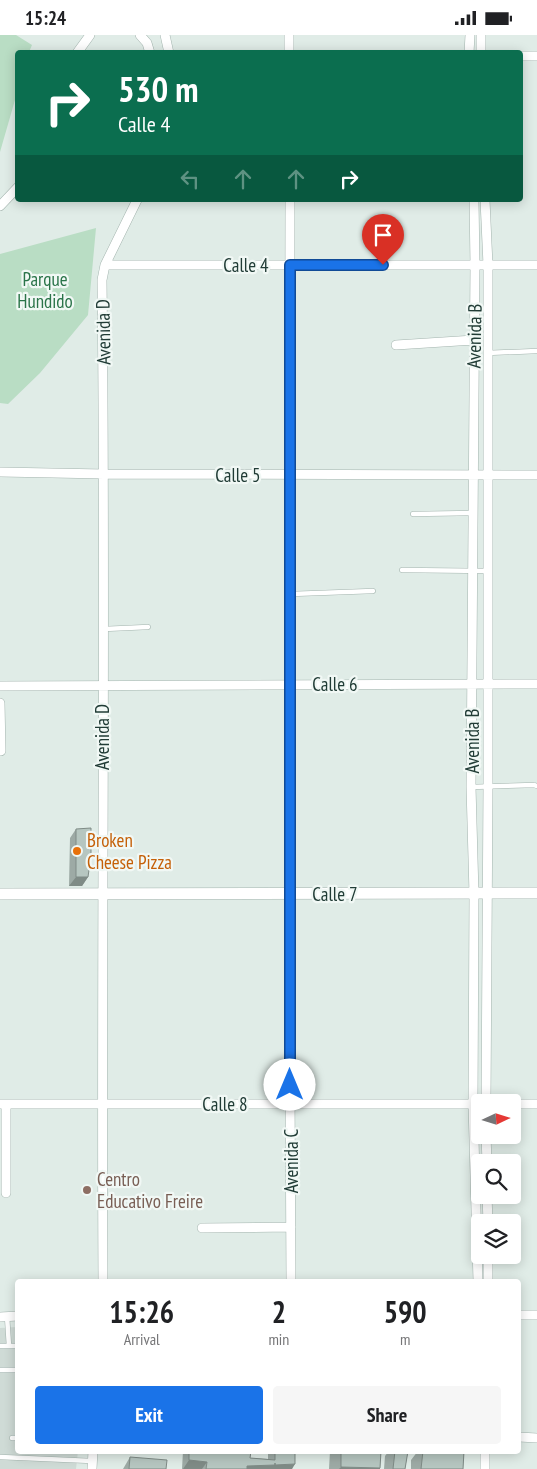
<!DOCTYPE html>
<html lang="en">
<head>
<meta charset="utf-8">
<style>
	:root { --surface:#fff; --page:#f6f6f6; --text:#202124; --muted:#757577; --accent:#1a73e8 }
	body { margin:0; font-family:"PT Sans Narrow",sans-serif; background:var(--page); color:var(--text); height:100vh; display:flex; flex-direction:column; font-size:19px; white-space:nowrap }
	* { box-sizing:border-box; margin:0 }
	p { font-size:16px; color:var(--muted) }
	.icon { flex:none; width:28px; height:28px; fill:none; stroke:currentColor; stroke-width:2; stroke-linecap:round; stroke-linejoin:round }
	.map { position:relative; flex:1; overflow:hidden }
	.sheet { position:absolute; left:15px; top:1244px; width:506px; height:175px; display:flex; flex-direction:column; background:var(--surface); border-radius:5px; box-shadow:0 2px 12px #0003 }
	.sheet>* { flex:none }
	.banner { position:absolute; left:15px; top:15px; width:508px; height:152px; border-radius:5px; box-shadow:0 2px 12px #0003; background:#0b6e4f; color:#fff; overflow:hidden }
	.needle { width:32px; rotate:86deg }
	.buttons { position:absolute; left:471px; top:1059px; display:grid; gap:10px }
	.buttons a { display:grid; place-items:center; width:50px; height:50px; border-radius:5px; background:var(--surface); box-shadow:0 2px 12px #0003; font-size:25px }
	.pin { position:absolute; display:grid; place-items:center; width:42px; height:42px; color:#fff; margin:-51px -21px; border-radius:50% 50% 50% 0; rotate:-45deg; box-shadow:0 0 5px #0007 }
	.pin .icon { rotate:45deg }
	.me { position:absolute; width:55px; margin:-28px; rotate:0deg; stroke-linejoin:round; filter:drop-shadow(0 0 4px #0008) }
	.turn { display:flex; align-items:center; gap:18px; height:105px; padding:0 20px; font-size:22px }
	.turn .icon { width:65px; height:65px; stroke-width:2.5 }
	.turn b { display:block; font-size:35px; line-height:42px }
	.lanes { display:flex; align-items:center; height:48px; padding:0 20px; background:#0003; justify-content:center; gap:25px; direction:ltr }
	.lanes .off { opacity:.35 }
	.eta { display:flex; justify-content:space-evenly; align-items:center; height:85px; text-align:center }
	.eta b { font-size:30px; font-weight:700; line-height:35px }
	.primary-button { display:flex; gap:10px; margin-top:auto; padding:10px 20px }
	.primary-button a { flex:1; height:58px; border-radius:5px; background:var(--accent); color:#fff; font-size:20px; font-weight:700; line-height:58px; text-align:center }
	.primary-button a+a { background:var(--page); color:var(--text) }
	.status { display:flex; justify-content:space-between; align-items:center; height:35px; padding:0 25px; background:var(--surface); direction:ltr }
	.status svg { height:14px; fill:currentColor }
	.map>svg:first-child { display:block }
</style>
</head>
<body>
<div class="status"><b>15:24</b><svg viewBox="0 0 49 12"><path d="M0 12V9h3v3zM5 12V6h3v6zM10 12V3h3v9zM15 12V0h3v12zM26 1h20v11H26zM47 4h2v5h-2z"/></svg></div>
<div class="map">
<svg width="537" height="1434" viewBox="0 0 537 1434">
	<rect width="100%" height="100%" fill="#e0ece7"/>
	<path fill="#cfdbd6" d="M 17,1292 L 18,1416 L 78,1416 L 76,1434 L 0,1434 L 0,1293 Z"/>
	<path fill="#b9ddc4" d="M 0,0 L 16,0 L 32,10 L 29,17 L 18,18 L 17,58 L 0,117 Z
		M 96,193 L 88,280 L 40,338 L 8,369 L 0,368 L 0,219 Z"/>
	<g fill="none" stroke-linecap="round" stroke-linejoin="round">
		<g stroke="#a3b4ae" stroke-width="5.5">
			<path id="service" d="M 487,318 L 537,316
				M 413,479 L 473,478
				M 402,535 L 488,536
				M 291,559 L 373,556
				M 104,594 L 148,592
				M 471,752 L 534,750 L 537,751
				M 7,1281 L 9,1311
				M 0,1311 L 18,1311
				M 0,1335 L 18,1335
				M 12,1403 L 18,1403
				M 0,1422 L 92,1426"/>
		</g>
		<g stroke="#a3b4ae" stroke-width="10">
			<path id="minor" d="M 140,0 L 147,8 L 150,18
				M 165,0 L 169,18
				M 77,18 L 90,0
				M 289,18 L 289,0
				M 469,18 L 470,0
				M 481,18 L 481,0
				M 520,21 L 537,21
				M 290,165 L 289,859 L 291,1246
				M 474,165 L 475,230 L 471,752 L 474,859 L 473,1069 L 478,1246
				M 485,165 L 488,230 L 488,751 L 486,1068
				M 0,171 L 18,152
				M 105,230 L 537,230
				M 396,310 L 474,305
				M 0,437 L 104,439 L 537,440
				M 0,651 L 537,649
				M 0,668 L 1,716
				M 0,1069 L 477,1069
				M 512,1069 L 537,1069
				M 486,1100 L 487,1128
				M 6,1158 L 6,1069
				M 487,1160 L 488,1188
				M 202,1193 L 291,1192
				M 488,1220 L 488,1246
				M 103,1246 C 101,913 106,579 102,245 L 105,230 L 137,165
				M 519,1280 L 537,1280
				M 0,1282 L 18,1281
				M 519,1402 L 537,1403
				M 92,1434 L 93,1416
				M 485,1434 L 485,1416"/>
		</g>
		<g stroke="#a3b4ae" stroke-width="12">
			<path id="tertiary" d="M 0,859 L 537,858"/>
		</g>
		<use href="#service" stroke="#fff" stroke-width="4.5"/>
		<use href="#minor" stroke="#fff" stroke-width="9"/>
		<use href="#tertiary" stroke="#fff" stroke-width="11"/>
	</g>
	<path fill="#9daaa5" d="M 76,794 L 88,842 L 82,851 L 69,851 L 70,803 Z
		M 183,1416 L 253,1416 L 252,1418 L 251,1418 L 250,1423 L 268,1424 L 268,1416 L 295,1416 L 292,1434 L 182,1434 Z
		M 330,1416 L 381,1416 L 380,1433 L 380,1434 L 329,1434 Z
		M 389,1416 L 408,1416 L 405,1434 L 384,1434 L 385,1421 Z
		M 418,1416 L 464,1416 L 463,1434 L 411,1434 L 411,1425 Z
		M 130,1422 L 166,1434 L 123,1434 Z"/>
	<path fill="#7f8b86" d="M 76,842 L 88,842 L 82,851 L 69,851 Z
		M 189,1425 L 207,1427 L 202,1434 L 183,1434 Z
		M 295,1429 L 292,1434 L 272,1434 L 275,1430 Z
		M 275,1430 L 272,1434 L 246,1434 L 247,1431 Z
		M 341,1432 L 380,1433 L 380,1434 L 339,1434 Z"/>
	<path fill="#b6c6c0" stroke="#7f8b86" d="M 91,793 L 91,820 L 88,842 L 76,842 L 76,794 Z
		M 189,1416 L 251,1416 L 250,1423 L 275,1425 L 275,1416 L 295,1416 L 295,1429 L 275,1430 L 275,1428 L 275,1430 L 247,1431 L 247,1434 L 206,1434 L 207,1427 L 189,1425 Z
		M 341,1416 L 381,1416 L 380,1433 L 341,1432 Z
		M 395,1416 L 408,1416 L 405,1434 L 393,1434 Z
		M 423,1416 L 464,1416 L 463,1434 L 421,1434 Z
		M 130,1422 L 167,1425 L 166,1434 L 129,1434 Z"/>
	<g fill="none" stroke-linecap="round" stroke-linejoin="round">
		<g stroke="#114b97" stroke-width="12">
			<path id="route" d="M 290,1050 L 290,230 L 383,230"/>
		</g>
		<use href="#route" stroke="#1a73e8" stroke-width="9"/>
	</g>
	<circle fill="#e8710a" stroke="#f1f8f5" stroke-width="2" cx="77" cy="816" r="5"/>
	<circle fill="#8d6e63" stroke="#f1f8f5" stroke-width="2" cx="87" cy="1155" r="5"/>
	<g text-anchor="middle" stroke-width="4.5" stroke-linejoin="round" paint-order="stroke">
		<g font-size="19" fill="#213c36" stroke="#f1f8f5">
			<text x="246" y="237">Calle 4</text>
			<text transform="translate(103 297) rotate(-91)" y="7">Avenida D</text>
			<text transform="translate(474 301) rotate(-89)" y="7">Avenida B</text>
			<text x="238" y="447">Calle 5</text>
			<text x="335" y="656">Calle 6</text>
			<text transform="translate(102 702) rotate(-90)" y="7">Avenida D</text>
			<text transform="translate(472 706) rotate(-90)" y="7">Avenida B</text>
			<text x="335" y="866">Calle 7</text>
			<text x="225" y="1076">Calle 8</text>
			<text transform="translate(291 1126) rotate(-90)" y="7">Avenida C</text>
		</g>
		<g font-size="19" fill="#2a7449" stroke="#f1f8f5">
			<text x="45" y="251">Parque<tspan x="45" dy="22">Hundido</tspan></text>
		</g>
		<g font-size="19" fill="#c56008" stroke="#f1f8f5" text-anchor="start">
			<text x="87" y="812">Broken<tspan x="87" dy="22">Cheese Pizza</tspan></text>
		</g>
		<g font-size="19" fill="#785e54" stroke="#f1f8f5" text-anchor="start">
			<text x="97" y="1151">Centro<tspan x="97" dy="22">Educativo Freire</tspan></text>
		</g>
	</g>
</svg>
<div class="buttons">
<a><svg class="needle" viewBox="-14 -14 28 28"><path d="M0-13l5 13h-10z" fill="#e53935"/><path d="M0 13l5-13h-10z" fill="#757577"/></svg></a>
<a><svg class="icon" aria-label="search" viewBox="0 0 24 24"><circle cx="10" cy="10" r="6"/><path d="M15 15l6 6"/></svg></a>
<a><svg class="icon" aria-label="layers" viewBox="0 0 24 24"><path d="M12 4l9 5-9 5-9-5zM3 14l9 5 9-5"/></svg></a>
</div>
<div class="pin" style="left:383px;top:230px;background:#d93025"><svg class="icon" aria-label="arrive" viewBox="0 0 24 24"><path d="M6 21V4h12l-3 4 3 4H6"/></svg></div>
<svg class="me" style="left:290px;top:1050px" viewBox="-20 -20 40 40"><circle r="19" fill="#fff"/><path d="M0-13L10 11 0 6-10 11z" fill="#1a73e8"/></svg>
<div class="banner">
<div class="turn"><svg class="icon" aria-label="right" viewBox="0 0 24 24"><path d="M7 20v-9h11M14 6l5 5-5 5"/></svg><div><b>530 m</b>Calle 4</div></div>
<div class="lanes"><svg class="icon off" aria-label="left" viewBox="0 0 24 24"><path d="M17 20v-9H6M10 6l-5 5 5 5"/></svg><svg class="icon off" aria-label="ahead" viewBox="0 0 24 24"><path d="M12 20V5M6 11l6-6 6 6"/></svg><svg class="icon off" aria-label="ahead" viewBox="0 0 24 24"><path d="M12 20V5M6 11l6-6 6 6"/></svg><svg class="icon" aria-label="right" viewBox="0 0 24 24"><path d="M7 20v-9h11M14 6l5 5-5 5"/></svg></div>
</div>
<section class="sheet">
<div class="eta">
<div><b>15:26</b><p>Arrival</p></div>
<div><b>2</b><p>min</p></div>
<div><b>590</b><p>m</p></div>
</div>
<div class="primary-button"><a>Exit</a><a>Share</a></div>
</section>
</div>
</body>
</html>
